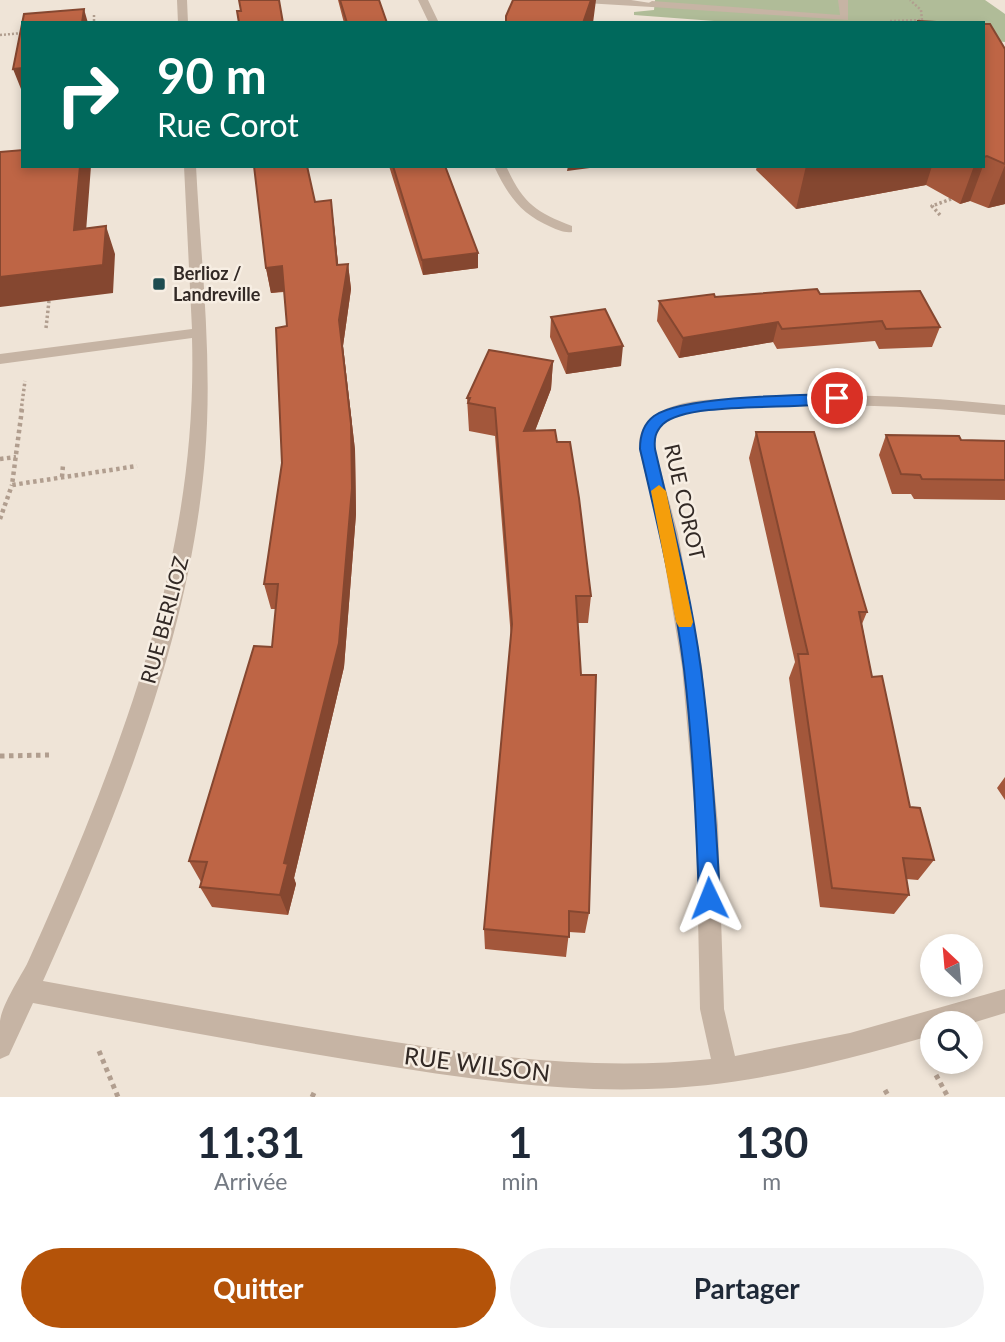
<!DOCTYPE html>
<html lang="fr">
<head>
<meta charset="utf-8">
<style>
	:root { --surface:#fff; --page:#f2f2f3; --text:#1f2937; --muted:#747a83; --accent:#b45309 }
	body { margin:0; font-family:Lato,sans-serif; background:var(--page); color:var(--text); height:100vh; display:flex; flex-direction:column; font-size:26px; white-space:nowrap }
	* { box-sizing:border-box; margin:0 }
	p { font-size:23px; color:var(--muted) }
	.icon { flex:none; width:38px; height:38px; fill:none; stroke:currentColor; stroke-width:2; stroke-linecap:round; stroke-linejoin:round }
	.map { position:relative; height:1097px; overflow:hidden }
	.drawer { display:flex; flex-direction:column; background:var(--surface); flex:1 }
	.drawer>* { flex:none }
	.banner { position:absolute; left:21px; top:21px; width:964px; height:147px; border-radius:0px; box-shadow:0 4px 10px #0003; background:#00695c; color:#fff; overflow:hidden }
	.needle { width:46px; rotate:334deg }
	.controls { position:absolute; left:920px; top:934px; display:grid; gap:14px }
	.controls a { display:grid; place-items:center; width:63px; height:63px; border-radius:50%; background:var(--surface); box-shadow:0 4px 10px #0003; font-size:35px }
	.pin { position:absolute; display:grid; place-items:center; width:60px; height:60px; color:#fff; margin:-30px; border:4px solid #fff; border-radius:50%; box-shadow:0 2px 7px #0007 }
	.me { position:absolute; width:77px; margin:-38px; rotate:358deg; stroke-linejoin:round; filter:drop-shadow(0 0 5px #0008) }
	.turn { display:flex; align-items:center; gap:24px; height:147px; padding:0 21px; font-size:32px }
	.turn .icon { width:91px; height:91px; stroke-width:2.5 }
	.turn b { display:block; font-size:49px; line-height:60px }
	.eta { display:flex; justify-content:space-evenly; align-items:center; height:119px; text-align:center }
	.eta b { font-size:42px; font-weight:700; line-height:49px }
	.action { display:flex; gap:14px; margin-top:auto; padding:14px 21px }
	.action a { flex:1; height:80px; border-radius:42px; background:var(--accent); color:#fff; font-size:28px; font-weight:700; line-height:80px; text-align:center }
	.action a+a { background:var(--page); color:var(--text) }
	.map>svg:first-child { display:block }
</style>
</head>
<body>
<div class="map">
<svg width="1005" height="1097" viewBox="0 0 1005 1097">
	<rect width="100%" height="100%" fill="#efe4d7"/>
	<path fill="#b0bc98" d="M 655,0 L 985,0 L 1005,14 L 1005,42 L 984,40 L 984,23 L 741,23 L 634,15 L 634,12 L 654,10 Z"/>
	<g fill="none" stroke-linecap="round" stroke-linejoin="round">
		<path stroke="#b19e8f" stroke-width="2.5" stroke-dasharray="2 2" stroke-linecap="butt" d="M 94,15 L 94,23
			M 890,21 L 922,20 L 921,10 L 910,0
			M 134,23 L 146,22
			M 0,35 L 23,33"/>
		<path stroke="#b19e8f" stroke-width="3.5" stroke-dasharray="2.5 2.5" stroke-linecap="butt" d="M 940,215 L 932,206 L 951,199
			M 46,328 L 49,301
			M 21,411 L 25,381"/>
		<path stroke="#b19e8f" stroke-width="4.5" stroke-dasharray="3.5 3.5" stroke-linecap="butt" d="M 22,409 L 12,485 L 137,466
			M 0,459 L 16,457
			M 62,477 L 63,465
			M 0,519 L 12,485"/>
		<path stroke="#b19e8f" stroke-width="5" stroke-dasharray="4.5 4.5" stroke-linecap="butt" d="M 0,756 L 49,755
			M 99,1051 L 118,1097
			M 936,1075 L 948,1097
			M 885,1090 L 889,1097
			M 312,1097 L 315,1091"/>
		<path fill="#c6b4a4" fill-rule="evenodd" d="M 838,0 L 848,0 L 848,20 L 652,7 L 647,4 L 652,1 L 840,15 Z"/>
		<path fill="#c6b4a4" fill-rule="evenodd" d="M 177,0 L 187,0 L 188,23 L 178,23 Z
			M 418,0 L 428,0 L 439,23 L 429,23 Z
			M 580,0 L 631,0 L 657,4 L 652,7 L 585,3 Z
			M 184,166 L 196,166 C 201,263 213,360 205,457 C 190,639 117,816 43,981 C 148,1000 252,1019 357,1036 C 474,1055 592,1072 711,1059 L 700,1009 L 696,825 L 682,667 L 660,534 L 639,449 C 638,434 644,421 658,413 C 684,398 718,399 747,398 C 834,392 919,396 1005,405 L 1005,415 C 919,406 833,402 746,408 C 721,409 690,407 667,421 C 657,428 654,437 655,449 L 678,534 L 702,667 L 718,825 L 724,1009 L 735,1056 L 850,1033 L 1005,989 L 1005,1013 L 969,1024 L 933,1024 L 933,1035 C 840,1062 745,1087 647,1089 C 551,1092 456,1077 362,1062 C 252,1044 143,1024 33,1003 L 9,1055 L 0,1059 C 0,1047 0,1033 0,1021 C 2,1005 19,979 27,964 C 47,920 66,876 84,832 C 149,671 197,514 192,338 L 0,364 L 0,354 L 192,329 Z
			M 494,166 L 506,166 C 523,203 535,212 572,226 L 572,232 C 564,233 558,230 551,227 C 521,214 508,196 494,166 Z"/>
	</g>
	<path fill="#a3573b" d="M 338,0 L 379,0 L 387,23 L 344,23 Z
		M 984,24 L 1005,49 L 1005,204 L 988,208 L 970,201 L 960,204 L 926,185 L 796,209 L 756,170 L 757,166 L 984,166 Z
		M 389,166 L 445,166 L 478,253 L 478,268 L 423,275 Z
		M 311,188 L 315,202 L 334,225 L 338,265 L 348,264 L 351,289 L 343,346 L 355,450 L 356,514 L 344,667 L 294,878 L 296,884 L 288,915 L 212,907 L 200,887 L 201,882 L 189,861 L 272,647 L 276,609 L 271,609 L 264,584 L 282,463 L 287,326 L 284,292 L 271,293 L 266,268 Z
		M 820,294 L 940,327 L 932,347 L 879,349 L 875,341 L 777,349 L 773,342 L 679,358 L 657,321 L 659,301 L 715,297 Z
		M 551,317 L 621,366 L 566,374 L 550,337 Z
		M 553,361 L 551,389 L 535,431 L 591,596 L 588,623 L 578,623 L 589,913 L 585,933 L 569,932 L 566,957 L 485,949 L 484,929 L 511,638 L 495,436 L 469,431 L 467,398 Z
		M 756,432 L 867,612 L 862,624 L 872,677 L 910,807 L 934,860 L 918,880 L 906,879 L 909,895 L 894,914 L 820,907 L 789,678 L 795,662 L 749,458 Z
		M 886,435 L 961,440 L 1005,441 L 1005,500 L 914,499 L 911,494 L 892,494 L 879,455 Z
		M 1005,777 L 1005,800 L 997,788 Z"/>
	<path fill="#854730" d="M 591,0 L 596,0 L 593,23 L 583,23 Z
		M 84,9 L 88,23 L 82,23 Z
		M 23,68 L 23,94 L 13,69 Z
		M 1005,165 L 1005,204 L 988,208 Z
		M 80,166 L 91,166 L 84,258 L 74,230 Z
		M 568,166 L 605,166 L 567,171 Z
		M 806,166 L 932,166 L 926,185 L 796,209 Z
		M 974,166 L 983,166 L 970,201 L 960,204 Z
		M 331,200 L 334,225 L 341,291 L 337,265 Z
		M 106,226 L 115,254 L 113,293 L 0,307 L 0,277 Z
		M 478,253 L 478,268 L 423,275 L 422,260 Z
		M 348,264 L 351,289 L 343,346 L 355,450 L 356,514 L 344,667 L 294,878 L 296,884 L 288,915 L 280,895 L 284,863 L 339,320 Z
		M 282,266 L 286,291 L 271,293 L 266,268 Z
		M 778,322 L 773,342 L 679,358 L 683,338 Z
		M 623,346 L 621,366 L 566,374 L 568,354 Z
		M 553,361 L 551,389 L 524,459 L 524,431 Z"/>
	<path fill="#be6545" stroke="#854730" stroke-width="2" d="M 239,0 L 279,0 L 283,23 L 239,23 L 237,11 L 241,11 Z
		M 340,0 L 379,0 L 387,23 L 347,23 Z
		M 513,0 L 591,0 L 583,23 L 506,23 L 506,16 Z
		M 84,9 L 82,23 L 23,23 L 23,68 L 13,69 L 24,14 Z
		M 918,21 L 955,23 L 918,23 Z
		M 984,24 L 990,24 L 1005,49 L 1005,164 L 987,156 L 984,157 Z
		M 23,150 L 23,166 L 80,166 L 74,230 L 106,226 L 103,265 L 0,277 L 0,152 Z
		M 254,166 L 307,166 L 315,202 L 331,200 L 337,265 L 348,264 L 339,320 L 351,424 L 352,488 L 339,643 L 284,863 L 288,864 L 280,895 L 200,887 L 207,862 L 189,861 L 254,646 L 272,647 L 278,584 L 264,584 L 282,463 L 276,328 L 287,326 L 282,266 L 266,268 Z
		M 393,166 L 445,166 L 478,253 L 422,260 Z
		M 817,289 L 820,294 L 920,291 L 940,327 L 886,329 L 882,321 L 782,329 L 778,322 L 683,338 L 659,301 L 714,294 L 715,297 Z
		M 605,309 L 623,346 L 568,354 L 551,317 Z
		M 489,350 L 553,361 L 524,431 L 555,430 L 557,442 L 570,442 L 579,498 L 591,596 L 576,596 L 581,675 L 596,675 L 589,913 L 569,911 L 569,937 L 484,929 L 512,624 L 495,408 L 468,403 L 470,398 L 467,398 Z
		M 756,432 L 814,432 L 867,612 L 859,612 L 872,677 L 882,676 L 910,807 L 920,808 L 934,860 L 903,858 L 909,895 L 832,888 L 798,654 L 808,654 Z
		M 886,435 L 959,436 L 961,440 L 1005,441 L 1005,480 L 922,479 L 920,475 L 901,474 Z"/>
	<path fill="#1a73e8" stroke="#114b97" stroke-width="2" d="M 837,394 L 842,395 L 842,402 C 804,411 689,400 663,424 C 655,432 654,439 655,449 C 672,522 691,594 701,669 C 711,745 716,821 720,898 L 717,905 L 709,908 L 702,905 L 699,898 C 696,821 693,745 684,669 C 675,595 657,522 640,449 C 640,437 643,424 654,416 C 683,396 799,395 837,394 Z"/>
	<path fill="#f59e0b" d="M 659,485 L 666,491 L 693,622 L 691,627 L 679,627 L 676,622 L 651,491 Z"/>
	<rect fill="#1e4c50" stroke="#f7eee3" stroke-width="2.5" x="152" y="277" width="14" height="14" rx="3.5"/>
	<g text-anchor="middle" stroke-width="5" stroke-linejoin="round" paint-order="stroke">
		<g font-size="18" font-weight="bold" fill="#322925" stroke="#f7eee3" text-anchor="start">
			<text x="173" y="280">Berlioz /<tspan x="173" dy="21">Landreville</tspan></text>
		</g>
		<g font-size="21" fill="#322925" stroke="#f7eee3">
			<text transform="translate(684 502) rotate(77)" y="7">RUE COROT</text>
			<text transform="translate(165 620) rotate(-75)" y="7">RUE BERLIOZ</text>
		</g>
		<g font-size="24" fill="#322925" stroke="#f7eee3">
			<text transform="translate(477 1065) rotate(7)" y="8">RUE WILSON</text>
		</g>
	</g>
</svg>
<div class="controls">
<a><svg class="needle" viewBox="-14 -14 28 28"><path d="M0-13l5 13h-10z" fill="#e53935"/><path d="M0 13l5-13h-10z" fill="#747a83"/></svg></a>
<a><svg class="icon" aria-label="search" viewBox="0 0 24 24"><circle cx="10" cy="10" r="6"/><path d="M15 15l6 6"/></svg></a>
</div>
<div class="pin" style="left:837px;top:398px;background:#d93025"><svg class="icon" aria-label="arrive" viewBox="0 0 24 24"><path d="M6 21V4h12l-3 4 3 4H6"/></svg></div>
<svg class="me" style="left:709px;top:898px" viewBox="-20 -20 40 40"><path d="M0-17L14 15 0 8-14 15z" fill="#1a73e8" stroke="#fff" stroke-width="4"/></svg>
<div class="banner">
<div class="turn"><svg class="icon" aria-label="right" viewBox="0 0 24 24"><path d="M7 20v-9h11M14 6l5 5-5 5"/></svg><div><b>90 m</b>Rue Corot</div></div>
</div>
</div>
<section class="drawer">
<div class="eta">
<div><b>11:31</b><p>Arrivée</p></div>
<div><b>1</b><p>min</p></div>
<div><b>130</b><p>m</p></div>
</div>
<div class="action"><a>Quitter</a><a>Partager</a></div>
</section>
</body>
</html>
